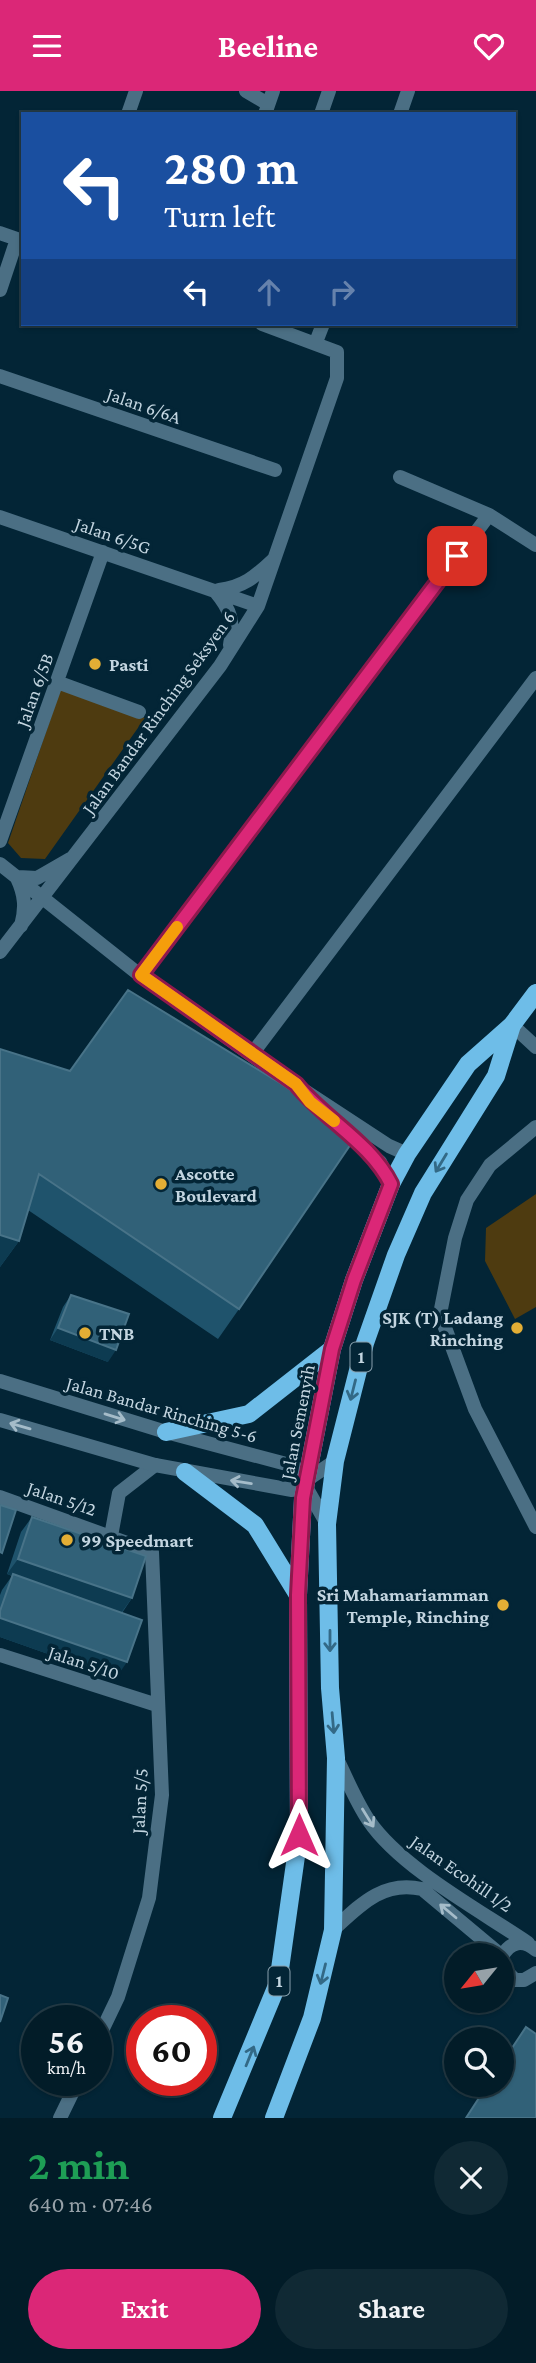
<!DOCTYPE html>
<html lang="en">
<head>
<meta charset="utf-8">
<style>
	:root { --surface:#021c28; --page:#102934; --text:#f1f3f6; --muted:#96a1a8; --line:#233a45; --accent:#db2777 }
	body { margin:0; font-family:"Crimson Pro",serif; background:var(--page); color:var(--text); height:100vh; display:flex; flex-direction:column; font-size:26px; white-space:nowrap }
	* { box-sizing:border-box; margin:0 }
	p { font-size:23px; color:var(--muted) }
	.icon { flex:none; width:38px; height:38px; fill:none; stroke:currentColor; stroke-width:2; stroke-linecap:round; stroke-linejoin:round }
	.map { position:relative; height:2027px; overflow:hidden }
	.drawer { display:flex; flex-direction:column; background:var(--surface); flex:1 }
	.drawer>* { flex:none }
	.hud { position:absolute; left:21px; top:21px; width:495px; height:214px; border-radius:0px; box-shadow:0 2px 5px #0004,0 0 0 2px var(--line); background:#1a4fa0; color:#fff; overflow:hidden }
	.needle { width:46px; rotate:240deg }
	.fabs { position:absolute; left:444px; top:1852px; display:grid; gap:14px }
	.fabs a { display:grid; place-items:center; width:70px; height:70px; border-radius:50%; background:var(--surface); box-shadow:0 2px 5px #0004,0 0 0 2px var(--line); font-size:35px }
	.speed { position:absolute; left:21px; top:1914px; display:flex; gap:14px; font-size:35px; font-weight:700; text-align:center }
	.speed>* { display:grid; place-content:center; width:91px; height:91px; border-radius:50%; background:var(--surface); box-shadow:0 2px 5px #0004,0 0 0 2px var(--line); line-height:1 }
	.speed small { font-size:18px; font-weight:400 }
	.speed .limit { border:10px solid #d22; background:#fff; color:#111 }
	.pin { position:absolute; display:grid; place-items:center; width:60px; height:60px; color:#fff; margin:-30px; border-radius:14px; box-shadow:0 4px 10px #0006 }
	.me { position:absolute; width:77px; margin:-38px; rotate:0deg; stroke-linejoin:round; filter:drop-shadow(0 0 5px #0008) }
	.turn { display:flex; align-items:center; gap:24px; height:147px; padding:0 28px; font-size:32px }
	.turn .icon { width:91px; height:91px; stroke-width:2.5 }
	.turn b { display:block; font-size:49px; line-height:60px }
	.lanes { display:flex; align-items:center; height:66px; padding:0 28px; background:#0003; justify-content:center; gap:35px; direction:ltr }
	.lanes .off { opacity:.35 }
	.round { display:grid; place-items:center; flex:none; width:74px; height:74px; border-radius:37px; background:var(--page) }
	.summary { display:flex; align-items:center; justify-content:space-between; height:119px; padding:0 28px }
	h1 { font-size:42px; font-weight:700; line-height:52px; color:#1e9e55 }
	.cta { display:flex; gap:14px; margin-top:auto; padding:14px 28px }
	.cta a { flex:1; height:80px; border-radius:42px; background:var(--accent); color:#fff; font-size:28px; font-weight:700; line-height:80px; text-align:center }
	.cta a+a { background:var(--page); color:var(--text) }
	header { display:flex; justify-content:space-between; align-items:center; height:91px; padding:0 28px; background:var(--accent); color:#fff; font-size:32px; font-weight:700 }
	.map>svg:first-child { display:block }
</style>
</head>
<body>
<header><svg class="icon" aria-label="menu" viewBox="0 0 24 24"><path d="M4 6h16M4 12h16M4 18h16"/></svg>Beeline<svg class="icon" aria-label="heart" viewBox="0 0 24 24"><path d="M12 20l-8-8c-3-5 5-10 8-4 3-6 11-1 8 4z"/></svg></header>
<div class="map">
<svg width="536" height="2027" viewBox="0 0 536 2027">
	<rect width="100%" height="100%" fill="#032536"/>
	<path fill="#4e3b10" d="M 61,597 L 145,627 L 45,768 L 21,767 L 8,752 Z
		M 536,1103 L 536,1216 L 515,1228 L 485,1170 L 486,1137 Z"/>
	<g fill="none" stroke-linecap="round" stroke-linejoin="round">
		<path stroke="#4b6f84" stroke-width="14" d="M 246,0 L 268,13
			M 128,23 L 136,0
			M 265,23 L 273,0
			M 321,23 L 329,0
			M 400,23 L 408,0
			M 0,142 L 23,150
			M 0,199 L 17,148
			M 316,251 L 323,233
			M 0,285 L 275,379
			M 400,386 L 489,424 L 536,454
			M 0,426 L 258,515
			M 219,499 C 243,496 255,486 273,469
			M 215,500 C 231,519 234,530 230,554
			M 57,591 L 139,621
			M 0,750 L 103,461
			M 0,773 L 141,885 L 264,973 L 389,1055 L 407,1063
			M 18,786 L 37,787 L 70,768
			M 17,787 C 25,804 26,817 21,835
			M 0,861 L 220,575 L 258,515 L 337,287 L 337,261 L 262,233
			M 141,885 L 489,424
			M 512,934 L 536,956
			M 252,963 L 536,587
			M 339,1035 L 380,1071 L 391,1093
			M 536,1036 L 490,1074 L 467,1109 L 455,1147 L 440,1223 L 475,1318 L 536,1436
			M 0,1406 L 152,1461 L 162,1704 L 149,1807 L 118,1906 L 96,1952
			M 111,1445 L 119,1402 L 155,1374
			M 0,1564 L 157,1614
			M 60,2027 L 78,1990"/>
		<path stroke="#4b6f84" stroke-width="14" d="M 0,1290 L 166,1341 L 294,1375 L 327,1433
			M 0,1329 L 155,1374 L 292,1399 L 335,1370
			M 337,1668 C 347,1688 356,1711 369,1730 C 401,1777 481,1820 528,1852
			M 333,1839 C 360,1814 383,1789 422,1798 L 501,1864
			M 502,1865 C 511,1850 523,1848 536,1859
			M 502,1876 L 515,1889 L 524,1889 L 536,1882"/>
		<path stroke="#6ebde8" stroke-width="18" d="M 166,1341 L 249,1323 L 332,1258
			M 185,1381 L 255,1434 L 298,1504
			M 222,2027 L 278,1892 L 299,1744 L 298,1504 L 303,1407 L 332,1258 L 354,1189 L 391,1093 L 407,1063 L 468,973 L 512,934 L 536,902
			M 274,2027 L 312,1927 L 333,1839 L 336,1667 L 330,1597 L 327,1433 L 335,1370 L 365,1252 L 396,1164 L 423,1102 L 496,985 L 512,934"/>
	</g>
	<path fill="#1f536c" d="M 0,958 L 239,1218 L 218,1248 L 28,1119 L 19,1150 L 0,1176 Z
		M 71,1204 L 108,1271 L 50,1249 L 63,1216 Z
		M 32,1426 L 132,1507 L 122,1522 L 116,1587 L 0,1546 L 0,1504 L 2,1499 L 12,1485 L 7,1483 L 21,1441 Z"/>
	<path fill="#0d3b51" d="M 0,1144 L 19,1150 L 0,1176 Z
		M 58,1237 L 116,1259 L 108,1271 L 50,1249 Z
		M 18,1468 L 132,1507 L 121,1522 L 7,1483 Z
		M 0,1527 L 127,1571 L 116,1587 L 0,1546 Z"/>
	<path fill="#316178" stroke="#487388" stroke-width="2" d="M 128,899 L 280,992 L 357,1044 L 239,1218 L 39,1083 L 19,1150 L 0,1144 L 0,958 L 70,980 Z
		M 71,1204 L 129,1223 L 116,1259 L 58,1237 Z
		M 0,1414 L 16,1419 L 2,1462 L 0,1461 Z
		M 32,1426 L 146,1465 L 132,1507 L 18,1468 Z
		M 13,1483 L 142,1529 L 127,1571 L 0,1527 L 0,1520 Z
		M 0,1904 L 8,1907 L 0,1931 Z
		M 526,1936 L 536,1943 L 536,2027 L 466,2027 L 488,1993 L 502,1993 L 502,1972 Z"/>
	<defs><path id="oneway-shaft" d="M-6 0H5M1.5-3L5.5 0L1.5 3" fill="none" stroke-width="1.6" stroke-linecap="round" stroke-linejoin="round" transform="scale(1.75)"/></defs>
	<g stroke="#336986">
		<use href="#oneway-shaft" transform="translate(441 1072) rotate(121)"/>
		<use href="#oneway-shaft" transform="translate(353 1299) rotate(104)"/>
		<use href="#oneway-shaft" transform="translate(330 1550) rotate(90)"/>
		<use href="#oneway-shaft" transform="translate(333 1632) rotate(85)"/>
		<use href="#oneway-shaft" transform="translate(323 1883) rotate(104)"/>
		<use href="#oneway-shaft" transform="translate(250 1965) rotate(-68)"/>
	</g>
	<g stroke="#a5bcc9">
		<use href="#oneway-shaft" transform="translate(115 1326) rotate(17)"/>
		<use href="#oneway-shaft" transform="translate(20 1335) rotate(-164)"/>
		<use href="#oneway-shaft" transform="translate(241 1391) rotate(-171)"/>
		<use href="#oneway-shaft" transform="translate(368 1727) rotate(58)"/>
		<use href="#oneway-shaft" transform="translate(448 1820) rotate(-140)"/>
	</g>
	<g fill="none" stroke-linecap="round" stroke-linejoin="round">
		<g stroke="#8e194d" stroke-width="18">
			<path id="route" d="M 299,1744 L 298,1504 L 303,1407 L 332,1258 L 354,1189 L 391,1093 C 370,1051 325,1029 296,993 L 141,884 L 457,465"/>
		</g>
		<use href="#route" stroke="#db2777" stroke-width="12"/>
		<path stroke="#f59e0b" stroke-width="12" d="M 177,836 L 141,884 L 296,993 L 310,1011 L 334,1030"/>
	</g>
	<g fill="#e3ae35" stroke="#032536" stroke-width="2.5">
		<circle cx="95" cy="573" r="7"/>
		<circle cx="161" cy="1093" r="7"/>
		<circle cx="517" cy="1237" r="7"/>
		<circle cx="85" cy="1242" r="7"/>
		<circle cx="67" cy="1449" r="7"/>
		<circle cx="503" cy="1514" r="7"/>
	</g>
	<g text-anchor="middle" stroke-width="7" stroke-linejoin="round" paint-order="stroke">
		<g fill="#032536" stroke="#89a0ad" stroke-width="2">
			<rect x="350.5" y="1251.5" width="21" height="29" rx="5"/>
			<rect x="268.5" y="1875.5" width="21" height="29" rx="5"/>
		</g>
		<g font-size="18" font-weight="bold" fill="#c3d5e0">
			<text x="361" y="1272">1</text>
			<text x="279" y="1896">1</text>
		</g>
		<g font-size="19" fill="#c3d5e0" stroke="#032536">
			<text transform="translate(144 314) rotate(19)" y="7">Jalan 6/6A</text>
			<text transform="translate(113 444) rotate(19)" y="7">Jalan 6/5G</text>
			<text transform="translate(34 599) rotate(-70)" y="7">Jalan 6/5B</text>
			<text transform="translate(158 621) rotate(-54)" y="7">Jalan Bandar Rinching Seksyen 6</text>
			<text transform="translate(162 1318) rotate(16)" y="7">Jalan Bandar Rinching 5-6</text>
			<text transform="translate(297 1331) rotate(-79)" y="7">Jalan Semenyih</text>
			<text transform="translate(62 1407) rotate(19)" y="7">Jalan 5/12</text>
			<text transform="translate(84 1571) rotate(18)" y="7">Jalan 5/10</text>
			<text transform="translate(139 1710) rotate(-87)" y="7">Jalan 5/5</text>
			<text transform="translate(462 1782) rotate(35)" y="7">Jalan Ecohill 1/2</text>
		</g>
		<g font-size="19" font-weight="bold" fill="#c3d5e0" stroke="#032536" text-anchor="start">
			<text x="109" y="580">Pasti</text>
			<text x="175" y="1089">Ascotte<tspan x="175" dy="22">Boulevard</tspan></text>
			<text x="503" y="1233" text-anchor="end">SJK (T) Ladang<tspan x="503" dy="22">Rinching</tspan></text>
			<text x="99" y="1249">TNB</text>
			<text x="81" y="1456">99 Speedmart</text>
			<text x="489" y="1510" text-anchor="end">Sri Mahamariamman<tspan x="489" dy="22">Temple, Rinching</tspan></text>
		</g>
	</g>
</svg>
<div class="fabs">
<a><svg class="needle" viewBox="-14 -14 28 28"><path d="M0-13l5 13h-10z" fill="#e53935"/><path d="M0 13l5-13h-10z" fill="#96a1a8"/></svg></a>
<a><svg class="icon" aria-label="search" viewBox="0 0 24 24"><circle cx="10" cy="10" r="6"/><path d="M15 15l6 6"/></svg></a>
</div>
<div class="speed"><div>56<small>km/h</small></div><div class="limit">60</div></div>
<div class="pin" style="left:457px;top:465px;background:#d93025"><svg class="icon" aria-label="arrive" viewBox="0 0 24 24"><path d="M6 21V4h12l-3 4 3 4H6"/></svg></div>
<svg class="me" style="left:299px;top:1744px" viewBox="-20 -20 40 40"><path d="M0-17L14 15 0 8-14 15z" fill="#db2777" stroke="#fff" stroke-width="4"/></svg>
<div class="hud">
<div class="turn"><svg class="icon" aria-label="left" viewBox="0 0 24 24"><path d="M17 20v-9H6M10 6l-5 5 5 5"/></svg><div><b>280 m</b>Turn left</div></div>
<div class="lanes"><svg class="icon" aria-label="left" viewBox="0 0 24 24"><path d="M17 20v-9H6M10 6l-5 5 5 5"/></svg><svg class="icon off" aria-label="ahead" viewBox="0 0 24 24"><path d="M12 20V5M6 11l6-6 6 6"/></svg><svg class="icon off" aria-label="right" viewBox="0 0 24 24"><path d="M7 20v-9h11M14 6l5 5-5 5"/></svg></div>
</div>
</div>
<section class="drawer">
<div class="summary"><div><h1>2 min</h1><p>640 m · 07:46</p></div><a class="round"><svg class="icon" aria-label="close" viewBox="0 0 24 24"><path d="M6 6l12 12M18 6L6 18"/></svg></a></div>
<div class="cta"><a>Exit</a><a>Share</a></div>
</section>
</body>
</html>
